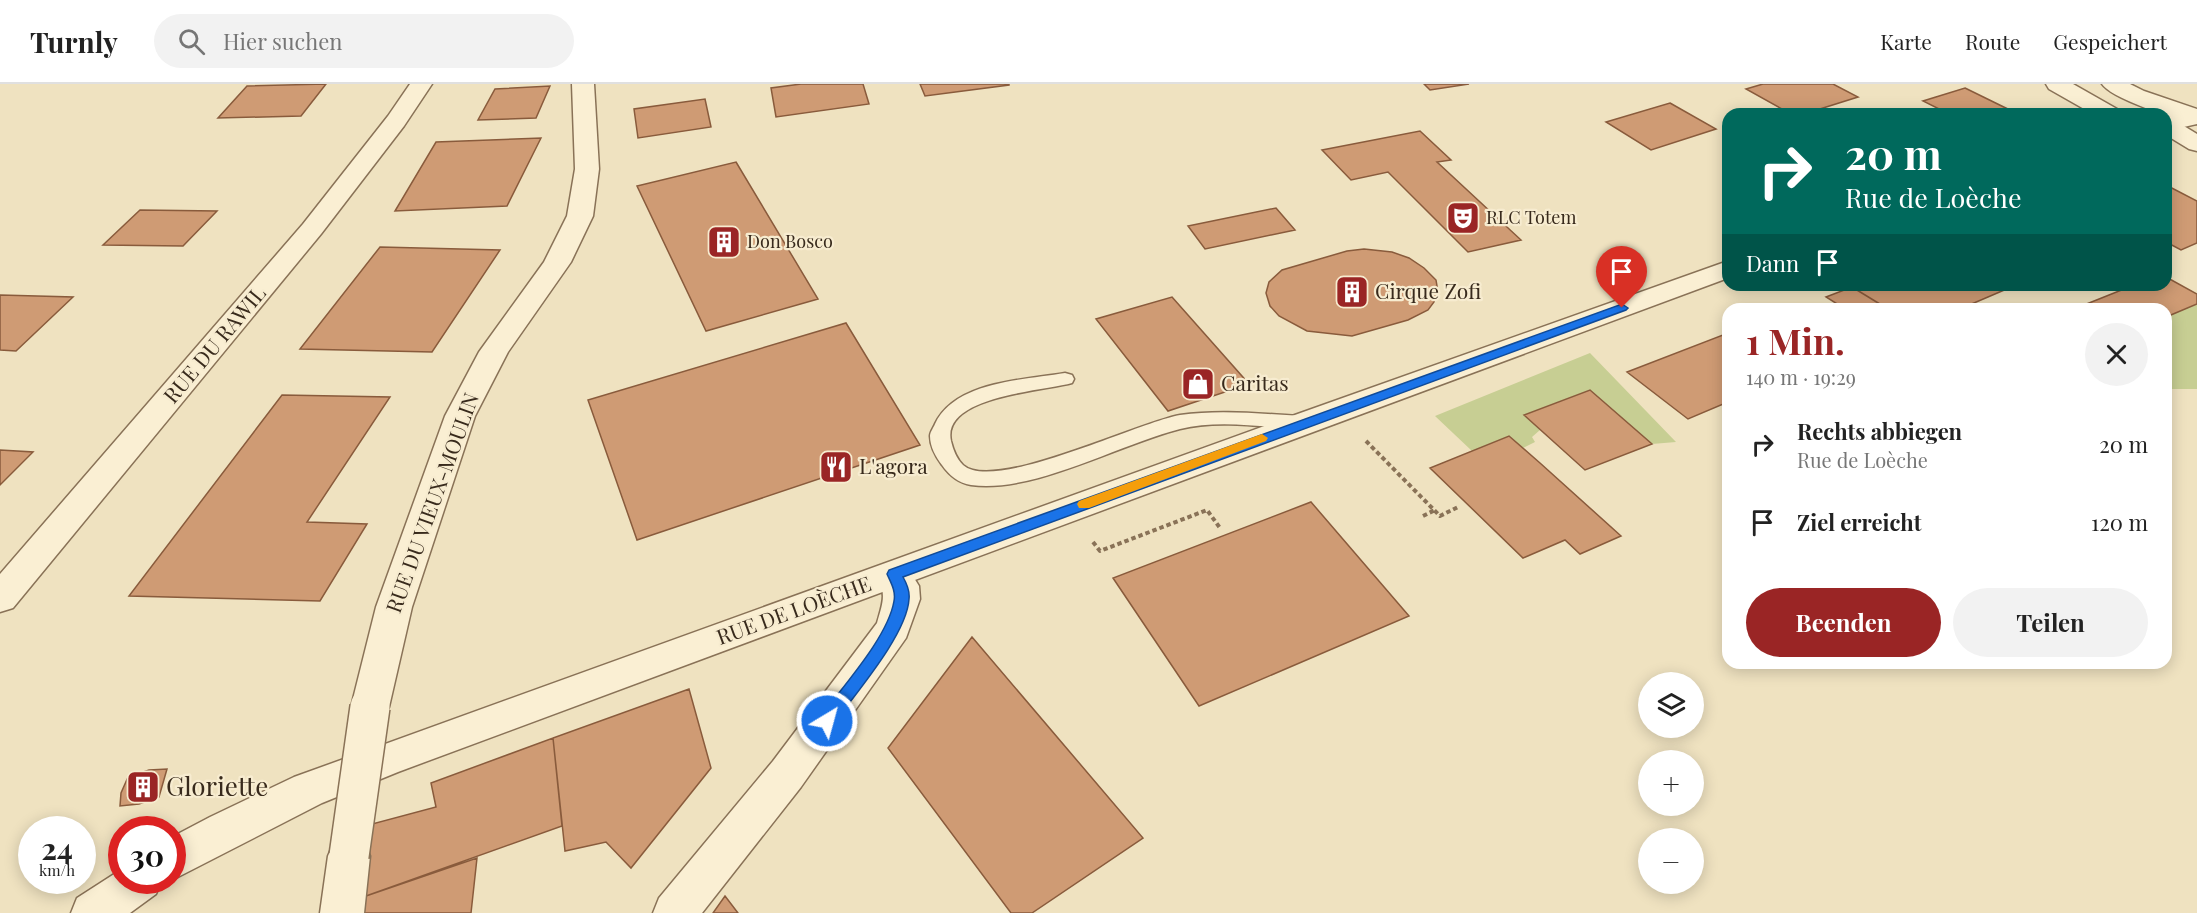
<!DOCTYPE html>
<html lang="de">
<head>
<meta charset="utf-8">
<style>
	:root { --surface:#fff; --page:#f2f2f2; --text:#222; --muted:#767676; --line:#e0e0e0; --accent:#9a2525 }
	body { margin:0; font-family:"Playfair Display",serif; background:var(--page); color:var(--text); height:100vh; display:flex; flex-direction:column; font-size:22px; white-space:nowrap }
	* { box-sizing:border-box; margin:0 }
	p { font-size:20px; color:var(--muted) }
	.icon { flex:none; width:33px; height:33px; fill:none; stroke:currentColor; stroke-width:2; stroke-linecap:round; stroke-linejoin:round }
	.map { position:relative; flex:1; overflow:hidden }
	.drawer { position:absolute; left:1722px; top:219px; width:450px; height:366px; display:flex; flex-direction:column; background:var(--surface); border-radius:18px; box-shadow:0 3px 15px #0003 }
	.drawer>* { flex:none }
	.guide { position:absolute; left:1722px; top:24px; width:450px; height:183px; border-radius:18px; box-shadow:0 3px 15px #0003; background:#00695c; color:#fff; overflow:hidden }
	.tools { position:absolute; left:1638px; top:588px; display:grid; gap:12px }
	.tools a { display:grid; place-items:center; width:66px; height:66px; border-radius:50%; background:var(--surface); box-shadow:0 3px 15px #0003; font-size:30px }
	.speed { position:absolute; left:18px; top:732px; display:flex; gap:12px; font-size:30px; font-weight:700; text-align:center }
	.speed>* { display:grid; place-content:center; width:78px; height:78px; border-radius:50%; background:var(--surface); box-shadow:0 3px 15px #0003; line-height:1 }
	.speed small { font-size:15px; font-weight:400 }
	.speed .limit { border:9px solid #d22; background:#fff; color:#111 }
	.pin { position:absolute; display:grid; place-items:center; width:51px; height:51px; color:#fff; margin:-62px -26px; border-radius:50% 50% 50% 0; rotate:-45deg; box-shadow:0 0 6px #0007 }
	.pin .icon { rotate:45deg }
	.me { position:absolute; width:66px; margin:-33px; rotate:37deg; stroke-linejoin:round; filter:drop-shadow(0 0 4px #0008) }
	.turn { display:flex; align-items:center; gap:21px; height:126px; padding:0 24px; font-size:27px }
	.turn .icon { width:78px; height:78px; stroke-width:2.5 }
	.turn b { display:block; font-size:42px; line-height:51px }
	.then { display:flex; align-items:center; height:57px; padding:0 24px; background:#0003; gap:12px; font-size:22px }
	.round { display:grid; place-items:center; flex:none; width:63px; height:63px; border-radius:32px; background:var(--page) }
	.head { display:flex; align-items:center; justify-content:space-between; height:102px; padding:0 24px }
	h1 { font-size:36px; font-weight:700; line-height:45px; color:var(--accent) }
	.cta { display:flex; gap:12px; margin-top:auto; padding:12px 24px }
	.cta a { flex:1; height:69px; border-radius:36px; background:var(--accent); color:#fff; font-size:24px; font-weight:700; line-height:69px; text-align:center }
	.cta a+a { background:var(--page); color:var(--text) }
	ul { padding:0; list-style:none }
	li { display:flex; align-items:center; gap:18px; height:78px; padding:0 24px }
	li div { flex:1 }
	li b { display:block; font-size:22px }
	li em { font-style:normal }
	header { display:flex; align-items:center; gap:36px; box-sizing:border-box; height:84px; padding:0 30px; background:var(--surface); border-bottom:2px solid var(--line) }
	header strong { font-size:28px }
	nav { display:flex; gap:33px; margin-inline-start:auto; font-size:21px }
	.search { width:420px; height:54px; background:var(--page); display:flex; align-items:center; gap:15px; box-sizing:border-box; padding:0 21px; border-radius:33px; color:var(--muted); font-size:22px }
	.map>svg:first-child { display:block }
</style>
</head>
<body>
<header>
<strong>Turnly</strong>
<div class="search"><svg class="icon" aria-label="search" viewBox="0 0 24 24"><circle cx="10" cy="10" r="6"/><path d="M15 15l6 6"/></svg>Hier suchen</div>
<nav><a>Karte</a><a>Route</a><a>Gespeichert</a></nav>
</header>
<div class="map">
<svg width="2197" height="829" viewBox="0 0 2197 829">
	<rect width="100%" height="100%" fill="#efe2c0"/>
	<path fill="#c7ce93" d="M 2166,193 L 2197,210 L 2197,305 L 2166,305 L 2166,225 L 2074,225 L 2166,201 Z
		M 1590,269 L 1676,358 L 1652,360 L 1590,306 L 1524,331 L 1540,346 L 1532,353 L 1535,358 L 1523,364 L 1509,352 L 1472,367 L 1435,332 Z"/>
	<path fill="#cf9b74" stroke="#895b3c" stroke-width="1.5" d="M 326,0 L 301,32 L 218,34 L 247,2 Z
		M 801,0 L 863,0 L 869,20 L 776,33 L 771,4 Z
		M 920,0 L 1009,0 L 1009,1 L 925,12 Z
		M 1424,0 L 1469,0 L 1430,6 Z
		M 1763,0 L 1833,0 L 1858,13 L 1804,30 L 1791,30 L 1746,5 Z
		M 550,2 L 536,34 L 478,36 L 495,5 Z
		M 1965,4 L 2016,29 L 1949,30 L 1923,17 Z
		M 705,15 L 711,43 L 638,54 L 634,25 Z
		M 1670,19 L 1716,45 L 1651,66 L 1606,38 Z
		M 1420,47 L 1451,76 L 1437,78 L 1521,156 L 1468,168 L 1388,88 L 1351,96 L 1322,66 Z
		M 541,54 L 507,122 L 395,127 L 436,58 Z
		M 736,78 L 818,215 L 706,247 L 637,102 Z
		M 2166,101 L 2197,117 L 2197,159 L 2181,166 L 2166,158 Z
		M 1276,124 L 1295,146 L 1205,165 L 1188,142 Z
		M 140,126 L 217,127 L 183,162 L 103,161 Z
		M 380,163 L 500,166 L 432,268 L 300,265 Z
		M 1364,165 L 1392,168 L 1409,174 L 1424,184 L 1436,196 L 1438,208 L 1434,218 L 1428,226 L 1408,236 L 1352,252 L 1307,247 L 1279,232 L 1270,222 L 1266,209 L 1269,198 L 1282,186 L 1347,167 Z
		M 2166,193 L 2197,210 L 2197,220 L 2166,233 L 2166,225 L 2074,225 L 2134,201 L 2166,201 Z
		M 1857,201 L 2016,201 L 1960,225 L 1888,225 L 1852,203 Z
		M 1852,203 L 1888,225 L 1845,225 L 1826,213 Z
		M 0,211 L 73,213 L 16,267 L 0,266 Z
		M 1172,213 L 1249,300 L 1168,327 L 1096,235 Z
		M 846,239 L 920,361 L 637,456 L 588,316 Z
		M 1728,249 L 1728,318 L 1688,335 L 1627,288 Z
		M 1590,306 L 1652,360 L 1585,386 L 1524,331 Z
		M 282,311 L 390,313 L 307,438 L 367,440 L 320,517 L 129,512 Z
		M 1509,352 L 1540,379 L 1621,452 L 1580,470 L 1565,456 L 1523,474 L 1430,384 Z
		M 0,366 L 33,368 L 0,401 Z
		M 1311,418 L 1409,532 L 1199,622 L 1113,494 Z
		M 972,553 L 1143,754 L 1032,829 L 1011,829 L 888,664 Z
		M 689,605 L 711,684 L 631,784 L 606,758 L 565,767 L 553,654 Z
		M 553,654 L 562,742 L 366,812 L 372,740 L 436,723 L 431,699 Z
		M 167,685 L 159,713 L 139,720 L 120,722 L 121,709 L 128,693 L 149,686 Z
		M 477,774 L 471,829 L 364,829 L 366,812 Z
		M 725,812 L 738,829 L 713,829 Z"/>
	<g fill="none" stroke-linecap="round" stroke-linejoin="round">
		<g stroke="#897257" stroke-width="3">
			<path id="service" d="M 1065,289 L 1072,291 L 1074,295 L 1072,299 C 1044,307 941,312 951,357 C 953,365 956,374 963,381 C 994,409 1139,338 1180,331 C 1221,325 1262,330 1303,332 L 1310,334 L 1313,339 L 1310,344 L 1303,346 C 1264,343 1219,335 1180,345 C 1120,360 1032,410 971,401 C 958,399 949,391 942,381 C 936,373 930,363 930,352 C 930,348 934,343 935,340 C 955,297 1024,296 1065,289 Z"/>
		</g>
		<g stroke="#897257" stroke-width="3">
			<path id="minor" d="M 572,0 L 594,0 L 599,85 L 593,132 L 571,178 L 508,268 L 475,332 L 412,523 L 389,623 L 384,634 L 370,639 L 356,634 L 351,623 L 376,523 L 445,332 L 479,268 L 544,178 L 567,132 L 575,85 Z
				M 2046,0 L 2073,0 L 2117,25 L 2120,30 L 2093,30 L 2049,5 Z
				M 2102,0 L 2130,0 L 2144,7 L 2197,25 L 2197,40 C 2177,35 2113,16 2102,0 Z
				M 2166,34 L 2174,36 L 2197,50 L 2197,67 L 2189,65 L 2166,51 Z
				M 894,477 L 906,481 L 919,502 L 920,515 L 906,554 L 801,703 L 702,829 L 653,829 L 659,814 L 773,677 L 877,539 C 883,518 887,510 876,490 L 882,481 Z
				M 349,752 L 364,758 L 370,772 L 364,829 L 320,829 L 328,772 L 334,758 Z"/>
		</g>
		<g stroke="#897257" stroke-width="3">
			<path id="tertiary" d="M 410,0 L 432,0 L 404,42 L 321,150 L 13,524 L 0,528 L 0,490 L 303,140 L 388,32 Z
				M 2197,26 L 2197,40 L 2166,47 L 2166,33 Z
				M 1728,177 L 1728,194 L 398,688 L 322,719 L 172,796 L 172,753 L 210,733 L 294,693 L 1292,332 Z
				M 122,785 L 122,796 L 162,796 L 156,810 L 130,829 L 71,829 L 77,814 Z"/>
		</g>
		<path stroke="#897257" stroke-width="4" stroke-dasharray="4.5 3" stroke-linecap="butt" d="M 1366,357 L 1440,432 L 1458,423
			M 1423,432 L 1435,426
			M 1093,458 L 1100,467 L 1207,426 L 1220,444"/>
		<use href="#service" fill="#faefd3" fill-rule="evenodd"/>
		<use href="#minor" fill="#faefd3" fill-rule="evenodd"/>
		<use href="#tertiary" fill="#faefd3" fill-rule="evenodd"/>
		<g stroke="#897257" stroke-width="42" stroke-linecap="butt">
			<path id="minor-bridge" d="M 349,772 L 370,623"/>
		</g>
		<use href="#minor-bridge" stroke="#faefd3" stroke-width="39"/>
	</g>
	<path fill="#1a73e8" stroke="#114b97" stroke-width="1.5" d="M 1622,220 L 1628,224 L 1626,226 L 903,493 C 907,500 910,507 909,515 C 907,551 854,611 832,642 L 827,644 L 821,642 L 819,637 L 821,632 C 843,602 888,553 894,517 C 896,507 891,499 887,490 L 889,486 Z"/>
	<path fill="#f59e0b" d="M 1262,350 L 1268,354 L 1266,357 L 1089,424 L 1079,424 L 1077,420 L 1079,417 Z"/>
	<defs>
		<g id="theatre-square" transform="scale(1.725)"><rect x="-9" y="-9" width="18" height="18" rx="4" fill="#9a2525" stroke="#f7ecd0"/><path d="M-5-5.5Q0-4 5-5.5V0Q5 5 0 6Q-5 5-5 0ZM-3.3-2.5H-1v1.5H-3.3ZM1-2.5H3.3v1.5H1ZM-2.8 1Q0 5.5 2.8 1Z" fill="#fff"/></g>
		<g id="building-square" transform="scale(1.725)"><rect x="-9" y="-9" width="18" height="18" rx="4" fill="#9a2525" stroke="#f7ecd0"/><path d="M-4-6H4V6H1V3H-1V6H-4ZM-2.5-4.3h1.7v1.8h-1.7ZM.8-4.3h1.7v1.8H.8ZM-2.5-1h1.7V.8h-1.7ZM.8-1h1.7V.8H.8Z" fill="#fff"/></g>
		<g id="shop-square" transform="scale(1.725)"><rect x="-9" y="-9" width="18" height="18" rx="4" fill="#9a2525" stroke="#f7ecd0"/><path d="M-5-2.5h2.3a2.7 3.5 0 0 1 5.4 0H5L5.5 6h-11ZM-1.5-2.5h3a1.5 2.3 0 0 0-3 0Z" fill="#fff"/></g>
		<g id="restaurant-square" transform="scale(1.725)"><rect x="-9" y="-9" width="18" height="18" rx="4" fill="#9a2525" stroke="#f7ecd0"/><path d="M-5-6h1v4h1v-4h1v4h1v-4h1v5L-1.5 .5V6h-2V.5L-5-1ZM5-6V6H3V1.5H1.5Q1.5-4 5-6Z" fill="#fff"/></g>
	</defs>
	<g fill-rule="evenodd">
		<use href="#theatre-square" x="1463" y="134"/>
		<use href="#building-square" x="724" y="158"/>
		<use href="#building-square" x="1352" y="208"/>
		<use href="#shop-square" x="1198" y="300"/>
		<use href="#restaurant-square" x="836" y="383"/>
		<use href="#building-square" x="143" y="703"/>
	</g>
	<g text-anchor="middle" stroke-width="4.5" stroke-linejoin="round" paint-order="stroke">
		<g font-size="18" fill="#382a1c" stroke="#f7ecd0" text-anchor="start">
			<text x="1486" y="140">RLC Totem</text>
			<text x="747" y="164">Don Bosco</text>
		</g>
		<g font-size="21" fill="#382a1c" stroke="#f7ecd0" text-anchor="start">
			<text x="1375" y="215">Cirque Zofi</text>
			<text x="1221" y="307">Caritas</text>
			<text x="859" y="390">L'agora</text>
		</g>
		<g font-size="21" fill="#382a1c" stroke="#f7ecd0">
			<text transform="translate(215 261) rotate(-50)" y="7">RUE DU RAWIL</text>
			<text transform="translate(433 419) rotate(-70)" y="7">RUE DU VIEUX-MOULIN</text>
			<text transform="translate(794 527) rotate(-20)" y="7">RUE DE LOÈCHE</text>
		</g>
		<g font-size="26" fill="#382a1c" stroke="#f7ecd0" text-anchor="start">
			<text x="166" y="712">Gloriette</text>
		</g>
	</g>
</svg>
<div class="tools">
<a><svg class="icon" aria-label="layers" viewBox="0 0 24 24"><path d="M12 4l9 5-9 5-9-5zM3 14l9 5 9-5"/></svg></a>
<a>+</a>
<a>−</a>
</div>
<div class="speed"><div>24<small>km/h</small></div><div class="limit">30</div></div>
<div class="pin" style="left:1622px;top:224px;background:#d93025"><svg class="icon" aria-label="arrive" viewBox="0 0 24 24"><path d="M6 21V4h12l-3 4 3 4H6"/></svg></div>
<svg class="me" style="left:827px;top:637px" viewBox="-20 -20 40 40"><circle r="17" fill="#1a73e8" stroke="#fff" stroke-width="3"/><path d="M0-11L8 9 0 5-8 9z" fill="#fff"/></svg>
<div class="guide">
<div class="turn"><svg class="icon" aria-label="right" viewBox="0 0 24 24"><path d="M7 20v-9h11M14 6l5 5-5 5"/></svg><div><b>20 m</b>Rue de Loèche</div></div>
<div class="then">Dann<svg class="icon" aria-label="arrive" viewBox="0 0 24 24"><path d="M6 21V4h12l-3 4 3 4H6"/></svg></div>
</div>
<section class="drawer">
<div class="head"><div><h1>1 Min.</h1><p>140 m · 19:29</p></div><a class="round"><svg class="icon" aria-label="close" viewBox="0 0 24 24"><path d="M6 6l12 12M18 6L6 18"/></svg></a></div>
<ul>
<li><svg class="icon" aria-label="right" viewBox="0 0 24 24"><path d="M7 20v-9h11M14 6l5 5-5 5"/></svg><div><b>Rechts abbiegen</b><p>Rue de Loèche</p></div><em>20 m</em></li>
<li><svg class="icon" aria-label="arrive" viewBox="0 0 24 24"><path d="M6 21V4h12l-3 4 3 4H6"/></svg><div><b>Ziel erreicht</b></div><em>120 m</em></li>
</ul>
<div class="cta"><a>Beenden</a><a>Teilen</a></div>
</section>
</div>
</body>
</html>
